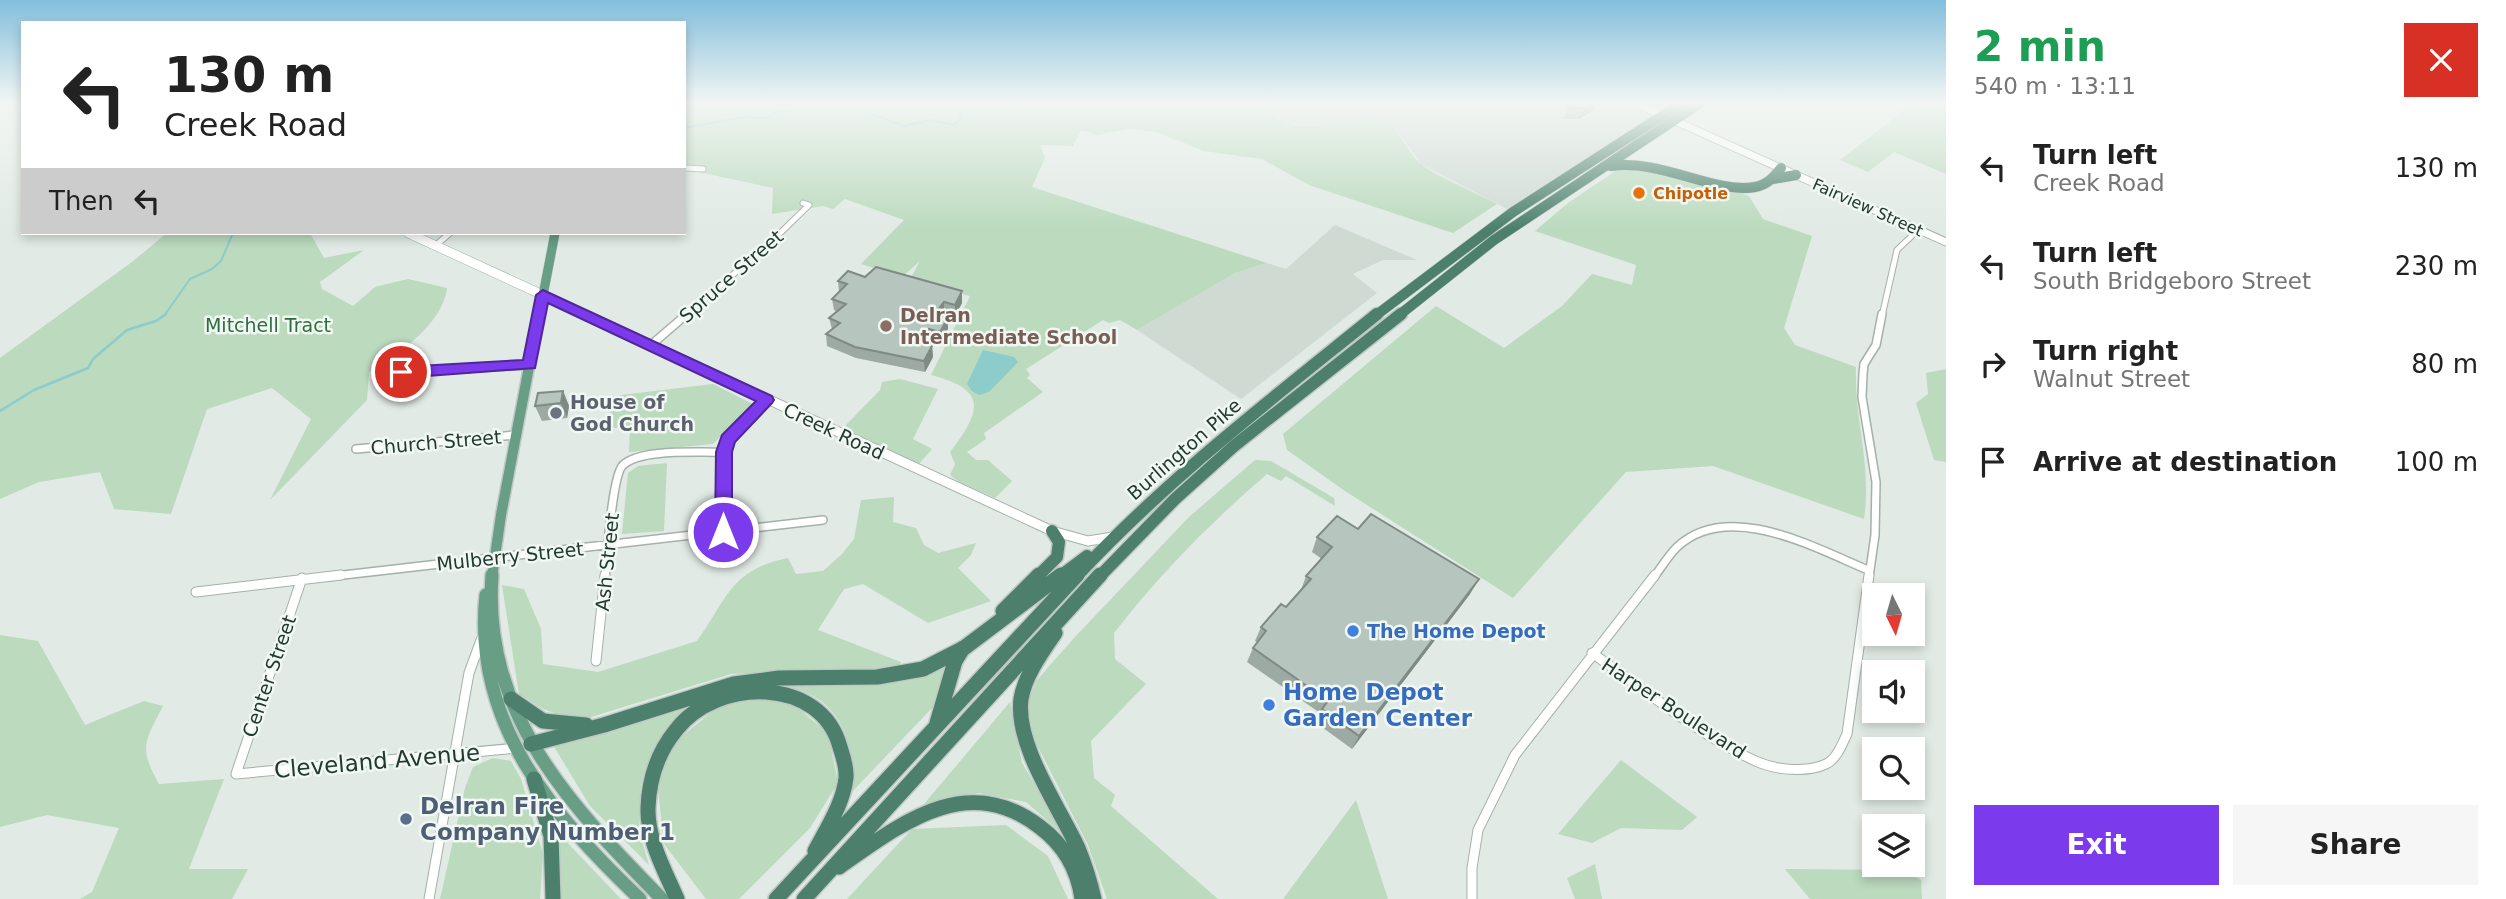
<!DOCTYPE html>
<html lang="en">
<head>
<meta charset="utf-8">
<style>
	:root { --surface:#fff; --page:#f6f6f6; --text:#222; --muted:#767676; --accent:#7c3aed }
	body { margin:0; font-family:"DejaVu Sans",sans-serif; background:var(--page); color:var(--text); height:100vh; display:flex; flex-direction:column; font-size:26px; white-space:nowrap }
	* { box-sizing:border-box; margin:0 }
	p { font-size:23px; color:var(--muted) }
	.icon { flex:none; width:38px; height:38px; fill:none; stroke:currentColor; stroke-width:2; stroke-linecap:round; stroke-linejoin:round }
	.map { position:relative; flex:1; overflow:hidden }
	.details { display:flex; flex-direction:column; background:var(--surface); width:560px }
	.details>* { flex:none }
	.top-card { position:absolute; left:21px; top:21px; width:665px; height:214px; border-radius:0px; box-shadow:0 4px 10px #0003; background:#fff; color:var(--text); overflow:hidden }
	.needle { width:46px; rotate:175deg }
	.controls { position:absolute; left:1862px; top:583px; display:grid; gap:14px }
	.controls a { display:grid; place-items:center; width:63px; height:63px; border-radius:0px; background:var(--surface); box-shadow:0 4px 10px #0003; font-size:35px }
	.pin { position:absolute; display:grid; place-items:center; width:60px; height:60px; color:#fff; margin:-30px; border:4px solid #fff; border-radius:50%; box-shadow:0 2px 7px #0007 }
	.me { position:absolute; width:77px; margin:-38px; rotate:0deg; stroke-linejoin:round; filter:drop-shadow(0 0 5px #0008) }
	.turn { display:flex; align-items:center; gap:24px; height:147px; padding:0 28px; font-size:32px }
	.turn .icon { width:91px; height:91px; stroke-width:2.5 }
	.turn b { display:block; font-size:49px; line-height:60px }
	.then { display:flex; align-items:center; height:66px; padding:0 28px; background:#0003; gap:14px; font-size:26px }
	.round { display:grid; place-items:center; flex:none; width:74px; height:74px; border-radius:0px; background:var(--page) }
	.summary { display:flex; align-items:center; justify-content:space-between; height:119px; padding:0 28px }
	h1 { font-size:42px; font-weight:600; line-height:52px; color:#1e9e55 }
	.button { display:flex; gap:14px; margin-top:auto; padding:14px 28px }
	.button a { flex:1; height:80px; border-radius:0px; background:var(--accent); color:#fff; font-size:28px; font-weight:600; line-height:80px; text-align:center }
	.button a+a { background:var(--page); color:var(--text) }
	ul { padding:0; list-style:none }
	li { display:flex; align-items:center; gap:21px; height:98px; padding:0 28px }
	li div { flex:1 }
	li b { display:block; font-size:26px }
	li em { font-style:normal }
	main { display:flex; flex:1; min-height:0 }
	.map>svg:first-child { display:block }
</style>
</head>
<body>
<main>
<div class="map">
<svg width="1946" height="899" viewBox="0 0 1946 899">
	<rect width="100%" height="100%" fill="#e1eae4"/>
	<path fill="#cfdad3" d="M 1265,103 L 1682,103 L 1513,212 L 1421,164 L 1400,135 L 1289,123 L 1268,111 Z
		M 1335,225 L 1417,260 L 1383,260 L 1353,274 L 1377,293 L 1241,399 L 1137,330 L 1235,273 L 1267,263 L 1286,269 Z"/>
	<path fill="#bbdabe" d="M 684,103 L 1265,103 C 1285,144 1347,116 1380,123 C 1402,128 1405,151 1421,164 C 1435,176 1479,194 1497,204 L 1453,233 L 1309,185 L 1262,159 L 1204,151 L 1156,132 L 1129,129 L 1097,135 L 1081,130 L 1073,146 L 1040,145 L 1045,158 L 1032,187 L 1267,263 L 1235,273 L 1137,330 L 1120,320 L 1109,323 L 1103,320 L 1026,369 L 1030,375 L 1027,378 L 1043,392 L 984,433 L 986,439 L 967,452 L 976,460 L 988,460 L 1012,481 L 995,498 L 959,482 L 950,475 L 955,464 L 950,452 C 982,410 988,390 931,375 L 970,296 L 909,281 L 920,261 L 902,277 L 861,264 L 904,220 L 845,199 L 833,209 L 823,206 L 772,214 L 773,188 L 684,169 Z
		M 1914,103 L 1946,104 L 1946,174 L 1894,152 L 1868,172 L 1840,160 Z
		M 1640,167 L 1704,181 L 1749,196 L 1763,219 L 1812,236 L 1784,328 L 1795,345 L 1856,367 C 1854,420 1872,465 1864,519 L 1713,466 L 1626,472 L 1513,598 L 1345,491 L 1287,450 L 1283,434 L 1436,306 L 1504,348 L 1562,306 L 1592,274 L 1632,285 L 1636,265 L 1535,231 L 1568,203 L 1617,170 Z
		M 167,233 L 310,233 L 324,258 L 364,250 L 320,282 L 322,289 L 353,306 L 375,287 L 408,279 L 447,288 C 443,324 397,355 369,372 L 367,400 L 270,500 L 311,419 L 272,388 L 207,409 L 171,514 L 114,509 L 100,472 L 39,482 L 0,499 L 0,358 L 132,262 Z
		M 1946,369 L 1946,462 L 1934,460 L 1916,403 L 1928,394 L 1926,373 Z
		M 900,379 L 938,389 L 913,439 L 932,449 L 919,464 L 849,431 L 845,426 L 880,390 L 882,382 Z
		M 713,384 L 753,404 L 713,444 L 629,452 L 630,427 L 608,428 L 613,396 Z
		M 1255,460 L 1271,461 L 1334,498 L 1335,506 L 1286,476 L 1281,481 L 1267,474 C 1211,522 1159,575 1114,633 L 1115,659 L 1146,684 L 1091,741 L 1094,778 L 1115,795 L 1111,806 L 1218,899 L 1107,899 L 1088,845 L 1034,739 L 1027,703 L 1037,680 L 1074,638 L 1189,517 Z
		M 667,463 L 664,531 L 622,534 L 628,473 L 638,466 Z
		M 894,497 L 893,522 L 916,528 L 924,545 L 938,553 L 976,543 L 971,555 L 958,568 L 991,601 L 928,623 L 863,584 L 844,589 L 818,630 L 901,662 L 899,668 L 731,674 L 578,721 L 543,709 L 519,694 L 502,585 L 524,589 L 541,629 L 543,664 L 598,672 L 697,641 C 728,598 730,570 788,558 L 796,574 L 823,571 L 842,554 L 854,539 L 861,500 Z
		M 0,635 L 38,641 L 85,725 L 144,701 L 163,706 C 145,741 138,747 159,784 L 224,779 L 189,869 L 248,869 L 232,899 L 80,899 L 92,892 L 119,828 L 47,815 L 0,827 Z
		M 947,668 L 932,708 L 850,794 C 856,758 848,715 813,696 C 804,691 792,688 782,684 L 915,677 Z
		M 756,697 L 794,705 L 828,733 L 838,783 L 810,828 L 739,899 L 706,899 L 664,844 L 657,781 L 675,742 L 715,709 Z
		M 1010,702 L 1022,763 L 1066,837 L 1026,802 L 979,793 L 924,804 Z
		M 696,703 L 662,734 L 641,785 L 639,831 L 649,865 L 590,806 L 553,745 Z
		M 493,758 L 511,761 L 521,779 L 543,854 L 540,899 L 440,899 L 465,788 L 473,767 Z
		M 1621,760 L 1697,817 L 1682,830 L 1621,828 L 1592,843 L 1558,834 Z
		M 1356,800 L 1388,899 L 1283,899 Z
		M 1006,825 L 1048,856 L 1068,899 L 847,899 L 912,829 Z
		M 560,835 L 621,899 L 559,899 Z
		M 1595,864 L 1602,899 L 1575,899 L 1567,878 Z
		M 1785,869 L 1903,870 L 1921,880 L 1922,899 L 1810,899 Z"/>
	<path fill="#8ccccb" d="M 983,350 L 1014,357 L 1018,362 L 989,392 L 979,395 L 972,391 L 967,384 Z"/>
	<g fill="none" stroke-linecap="round" stroke-linejoin="round">
		<path stroke="#8ccccb" stroke-width="2" d="M 684,128 L 743,117 L 766,118 L 777,112 L 819,108 L 836,110 L 849,106 L 904,126 L 931,120 L 954,125 L 961,118 L 960,111 L 974,103
			M 164,316 L 190,279 L 212,269 L 221,261 L 233,233"/>
		<path stroke="#8ccccb" stroke-width="2.5" d="M 0,411 L 34,390 L 88,368 L 93,359 L 127,330 L 156,321 L 166,314"/>
		<g stroke="#a4b1aa" stroke-width="7">
			<path id="minor-far2" d="M 684,168 L 703,169
				M 435,246 L 450,233
				M 685,316 L 773,240 L 809,205 L 803,203
				M 1882,316 L 1897,250 L 1918,230"/>
		</g>
		<g stroke="#a4b1aa" stroke-width="10">
			<path id="minor-far1" d="M 651,345 L 687,314
				M 400,372 L 529,365
				M 356,449 L 515,435
				M 724,532 L 724,452 L 728,440 L 766,400
				M 326,577 L 823,520
				M 605,577 C 607,558 612,475 623,465 C 641,448 699,453 724,452
				M 1654,577 C 1661,568 1668,556 1677,547 C 1728,499 1815,548 1868,570
				M 1869,577 L 1875,535 L 1876,482 L 1862,397 L 1863,374 L 1864,364 L 1876,345 L 1882,314"/>
		</g>
		<g stroke="#a4b1aa" stroke-width="11">
			<path id="minor" d="M 302,578 L 236,774 L 517,748
				M 196,592 L 341,575
				M 1592,653 C 1641,687 1704,739 1758,762 C 1776,770 1807,773 1826,764 C 1837,759 1842,744 1847,734 L 1869,575
				M 596,661 L 605,575
				M 429,899 L 469,673 L 481,640
				M 1472,899 L 1472,868 L 1478,830 L 1515,755 L 1655,575"/>
		</g>
		<g stroke="#a4b1aa" stroke-width="9">
			<path id="tertiary-far1" d="M 1635,103 L 1946,242
				M 543,295 L 588,316"/>
		</g>
		<g stroke="#a4b1aa" stroke-width="11">
			<path id="tertiary" d="M 584,314 L 1052,531 L 1088,541 L 1113,537"/>
		</g>
		<g stroke="#a0b5aa" stroke-width="10">
			<path id="secondary" d="M 408,233 L 543,295"/>
		</g>
		<g stroke="#c1c8c5" stroke-width="10">
			<path id="primary-far2" d="M 539,316 L 555,233"/>
		</g>
		<g stroke="#c1c8c5" stroke-width="13">
			<path id="primary-far1" d="M 492,577 L 501,515 L 539,314"/>
		</g>
		<g stroke="#c1c8c5" stroke-width="16">
			<path id="primary" d="M 492,575 C 482,715 572,807 662,899
				M 486,595 C 472,723 553,816 640,899"/>
		</g>
		<g stroke="#c1c8c5" stroke-width="11">
			<path id="trunk-far2" d="M 1611,166 C 1663,159 1713,194 1755,187 C 1767,185 1774,177 1781,168
				M 1773,179 L 1796,175
				M 1375,316 L 1513,212 L 1682,103
				M 1398,316 L 1494,240 L 1700,103"/>
		</g>
		<g stroke="#c1c8c5" stroke-width="15">
			<path id="trunk-far1" d="M 1037,577 L 1057,557 L 1059,542 L 1052,531
				M 1059,577 L 1087,556
				M 1076,577 C 1167,479 1273,398 1377,314
				M 1099,577 L 1175,499 L 1234,446 L 1401,314"/>
		</g>
		<g stroke="#c1c8c5" stroke-width="18">
			<path id="trunk" d="M 1003,611 L 1039,575
				M 1055,633 C 1042,652 1025,675 1021,699 C 1015,745 1059,807 1078,848 C 1085,865 1090,881 1094,899
				M 511,699 L 543,721 L 586,725
				M 937,723 L 955,661 L 963,648
				M 531,744 L 604,725 L 734,684 L 779,678 L 877,677 L 923,669 L 964,648 L 1061,575
				M 534,779 L 551,836 L 553,899
				M 839,867 C 902,823 967,771 1040,827 C 1064,845 1078,869 1082,899
				M 677,899 C 665,871 647,839 648,808 C 649,780 658,752 676,730 C 717,677 821,676 840,747 C 843,757 847,767 846,778 C 843,804 827,828 815,851
				M 776,899 L 1077,575
				M 804,899 L 1100,575"/>
		</g>
		<use href="#minor-far2" stroke="#fff" stroke-width="5"/>
		<use href="#minor-far1" stroke="#fff" stroke-width="7"/>
		<use href="#minor" stroke="#fff" stroke-width="9"/>
		<use href="#tertiary-far1" stroke="#fff" stroke-width="7"/>
		<use href="#tertiary" stroke="#fff" stroke-width="9"/>
		<use href="#secondary" stroke="#fff" stroke-width="9"/>
		<use href="#primary-far2" stroke="#689d86" stroke-width="9"/>
		<use href="#primary-far1" stroke="#689d86" stroke-width="10"/>
		<use href="#primary" stroke="#689d86" stroke-width="13"/>
		<use href="#trunk-far2" stroke="#4c806c" stroke-width="10"/>
		<use href="#trunk-far1" stroke="#4c806c" stroke-width="12"/>
		<use href="#trunk" stroke="#4c806c" stroke-width="15"/>
	</g>
	<path fill="#9da9a3" d="M 1571,103 L 1596,103 L 1592,111 L 1579,119 L 1563,119 Z
		M 865,277 L 962,291 L 962,303 L 955,316 L 944,314 L 942,317 L 948,318 L 948,329 L 940,343 L 929,341 L 927,345 L 932,346 L 933,357 L 925,372 L 856,358 L 827,346 L 826,334 L 832,329 L 829,318 L 837,312 L 834,310 L 832,299 L 839,292 L 838,281 Z
		M 563,391 L 569,406 L 567,418 L 542,421 L 535,406 Z
		M 1358,529 L 1470,594 L 1352,749 L 1315,722 L 1320,713 L 1247,662 L 1253,648 L 1257,642 L 1255,641 L 1261,627 L 1286,607 L 1301,590 L 1306,576 L 1322,559 L 1312,552 L 1317,537 Z"/>
	<path fill="#7f8a84" d="M 1592,103 L 1596,103 L 1592,111 L 1579,119 L 1584,108 Z
		M 962,291 L 962,303 L 955,316 L 955,305 Z
		M 944,302 L 944,314 L 941,318 L 936,315 Z
		M 948,318 L 948,329 L 940,343 L 940,332 Z
		M 929,329 L 929,341 L 920,354 L 919,343 Z
		M 932,346 L 933,357 L 925,372 L 924,361 Z
		M 563,391 L 569,406 L 567,418 L 561,403 Z
		M 1479,579 L 1470,594 L 1352,749 L 1359,736 Z"/>
	<path fill="#b6c5bd" stroke="#7f8a84" stroke-width="2" d="M 1571,103 L 1592,103 L 1584,108 L 1568,108 Z
		M 876,267 L 962,291 L 955,305 L 944,302 L 940,307 L 936,315 L 948,318 L 940,332 L 929,329 L 919,343 L 932,346 L 924,361 L 855,347 L 826,334 L 840,323 L 829,318 L 846,304 L 832,299 L 847,284 L 838,281 L 848,271 L 865,277 Z
		M 563,391 L 561,403 L 535,406 L 538,393 Z
		M 1371,514 L 1479,579 L 1359,736 L 1322,709 L 1328,701 L 1253,648 L 1266,631 L 1261,627 L 1281,604 L 1286,607 L 1311,579 L 1306,576 L 1332,547 L 1317,537 L 1337,516 L 1358,529 Z"/>
	<linearGradient id="sky" x2="0" y2="1"><stop stop-color="#83bedc"/><stop offset="0.45" stop-color="#f2f6f3"/><stop offset="1" stop-color="#f2f6f3" stop-opacity="0"/></linearGradient>
	<rect width="1946" height="229" fill="url(#sky)"/>
	<path fill="#7c3aed" stroke="#51269a" stroke-width="2" d="M 543,290 L 772,396 L 774,400 L 772,403 L 735,442 L 732,452 L 732,532 L 729,537 L 717,537 L 715,532 L 716,452 L 722,435 L 756,401 L 548,303 L 535,368 L 401,378 L 393,372 L 401,367 L 523,360 L 536,295 Z"/>
	<circle fill="#e8710a" stroke="#f1f7f3" stroke-width="2.5" cx="1639" cy="193" r="7"/>
	<circle fill="#8d6e63" stroke="#f1f7f3" stroke-width="2.5" cx="886" cy="326" r="7"/>
	<circle fill="#6b7280" stroke="#f1f7f3" stroke-width="2.5" cx="556" cy="413" r="7"/>
	<g fill="#3f7fe0" stroke="#f1f7f3" stroke-width="2.5">
		<circle cx="1353" cy="631" r="7"/>
		<circle cx="1269" cy="705" r="7"/>
	</g>
	<circle fill="#5c6f8a" stroke="#f1f7f3" stroke-width="2.5" cx="406" cy="819" r="7"/>
	<g text-anchor="middle" stroke-width="5" stroke-linejoin="round" paint-order="stroke">
		<g font-size="16" font-weight="bold" fill="#c56008" stroke="#f1f7f3" text-anchor="start">
			<text x="1653" y="199">Chipotle</text>
		</g>
		<g font-size="16" fill="#22392f" stroke="#f1f7f3">
			<text transform="translate(1868 207) rotate(24)" y="6">Fairview Street</text>
		</g>
		<g font-size="19" fill="#22392f" stroke="#f1f7f3">
			<text transform="translate(731 276) rotate(-41)" y="7">Spruce Street</text>
			<text transform="translate(834 431) rotate(25)" y="7">Creek Road</text>
			<text transform="translate(436 442) rotate(-5)" y="7">Church Street</text>
			<text transform="translate(1184 449) rotate(-41)" y="7">Burlington Pike</text>
			<text transform="translate(510 556) rotate(-6)" y="7">Mulberry Street</text>
			<text transform="translate(607 562) rotate(-84)" y="7">Ash Street</text>
			<text transform="translate(269 676) rotate(-71)" y="7">Center Street</text>
			<text transform="translate(1674 708) rotate(33)" y="7">Harper Boulevard</text>
		</g>
		<g font-size="19" font-weight="bold" fill="#785e54" stroke="#f1f7f3" text-anchor="start">
			<text x="900" y="322">Delran<tspan x="900" dy="22">Intermediate School</tspan></text>
		</g>
		<g font-size="19" fill="#2f6d3d" stroke="#f1f7f3">
			<text x="268" y="332">Mitchell Tract</text>
		</g>
		<g font-size="19" font-weight="bold" fill="#5b616d" stroke="#f1f7f3" text-anchor="start">
			<text x="570" y="409">House of<tspan x="570" dy="22">God Church</tspan></text>
		</g>
		<g font-size="19" font-weight="bold" fill="#366cbe" stroke="#f1f7f3" text-anchor="start">
			<text x="1367" y="638">The Home Depot</text>
		</g>
		<g font-size="23" font-weight="bold" fill="#366cbe" stroke="#f1f7f3" text-anchor="start">
			<text x="1283" y="700">Home Depot<tspan x="1283" dy="26">Garden Center</tspan></text>
		</g>
		<g font-size="23" fill="#22392f" stroke="#f1f7f3">
			<text transform="translate(377 761) rotate(-5)" y="8">Cleveland Avenue</text>
		</g>
		<g font-size="23" font-weight="bold" fill="#4e5e75" stroke="#f1f7f3" text-anchor="start">
			<text x="420" y="814">Delran Fire<tspan x="420" dy="26">Company Number 1</tspan></text>
		</g>
	</g>
</svg>
<div class="controls">
<a><svg class="needle" viewBox="-14 -14 28 28"><path d="M0-13l5 13h-10z" fill="#e53935"/><path d="M0 13l5-13h-10z" fill="#767676"/></svg></a>
<a><svg class="icon" aria-label="sound" viewBox="0 0 24 24"><path d="M4 9h4l5-4v14l-5-4H4zM17 9q2 3 0 6"/></svg></a>
<a><svg class="icon" aria-label="search" viewBox="0 0 24 24"><circle cx="10" cy="10" r="6"/><path d="M15 15l6 6"/></svg></a>
<a><svg class="icon" aria-label="layers" viewBox="0 0 24 24"><path d="M12 4l9 5-9 5-9-5zM3 14l9 5 9-5"/></svg></a>
</div>
<div class="pin" style="left:401px;top:372px;background:#d93025"><svg class="icon" aria-label="arrive" viewBox="0 0 24 24"><path d="M6 21V4h12l-3 4 3 4H6"/></svg></div>
<svg class="me" style="left:723px;top:532px" viewBox="-20 -20 40 40"><circle r="17" fill="#7c3aed" stroke="#fff" stroke-width="3"/><path d="M0-11L8 9 0 5-8 9z" fill="#fff"/></svg>
<div class="top-card">
<div class="turn"><svg class="icon" aria-label="left" viewBox="0 0 24 24"><path d="M17 20v-9H6M10 6l-5 5 5 5"/></svg><div><b>130 m</b>Creek Road</div></div>
<div class="then">Then<svg class="icon" aria-label="left" viewBox="0 0 24 24"><path d="M17 20v-9H6M10 6l-5 5 5 5"/></svg></div>
</div>
</div>
<section class="details">
<div class="summary"><div><h1>2 min</h1><p>540 m · 13:11</p></div><a class="round" style="background:#d93025;color:#fff"><svg class="icon" aria-label="close" viewBox="0 0 24 24"><path d="M6 6l12 12M18 6L6 18"/></svg></a></div>
<ul>
<li><svg class="icon" aria-label="left" viewBox="0 0 24 24"><path d="M17 20v-9H6M10 6l-5 5 5 5"/></svg><div><b>Turn left</b><p>Creek Road</p></div><em>130 m</em></li>
<li><svg class="icon" aria-label="left" viewBox="0 0 24 24"><path d="M17 20v-9H6M10 6l-5 5 5 5"/></svg><div><b>Turn left</b><p>South Bridgeboro Street</p></div><em>230 m</em></li>
<li><svg class="icon" aria-label="right" viewBox="0 0 24 24"><path d="M7 20v-9h11M14 6l5 5-5 5"/></svg><div><b>Turn right</b><p>Walnut Street</p></div><em>80 m</em></li>
<li><svg class="icon" aria-label="arrive" viewBox="0 0 24 24"><path d="M6 21V4h12l-3 4 3 4H6"/></svg><div><b>Arrive at destination</b></div><em>100 m</em></li>
</ul>
<div class="button"><a>Exit</a><a>Share</a></div>
</section>
</main>
</body>
</html>
